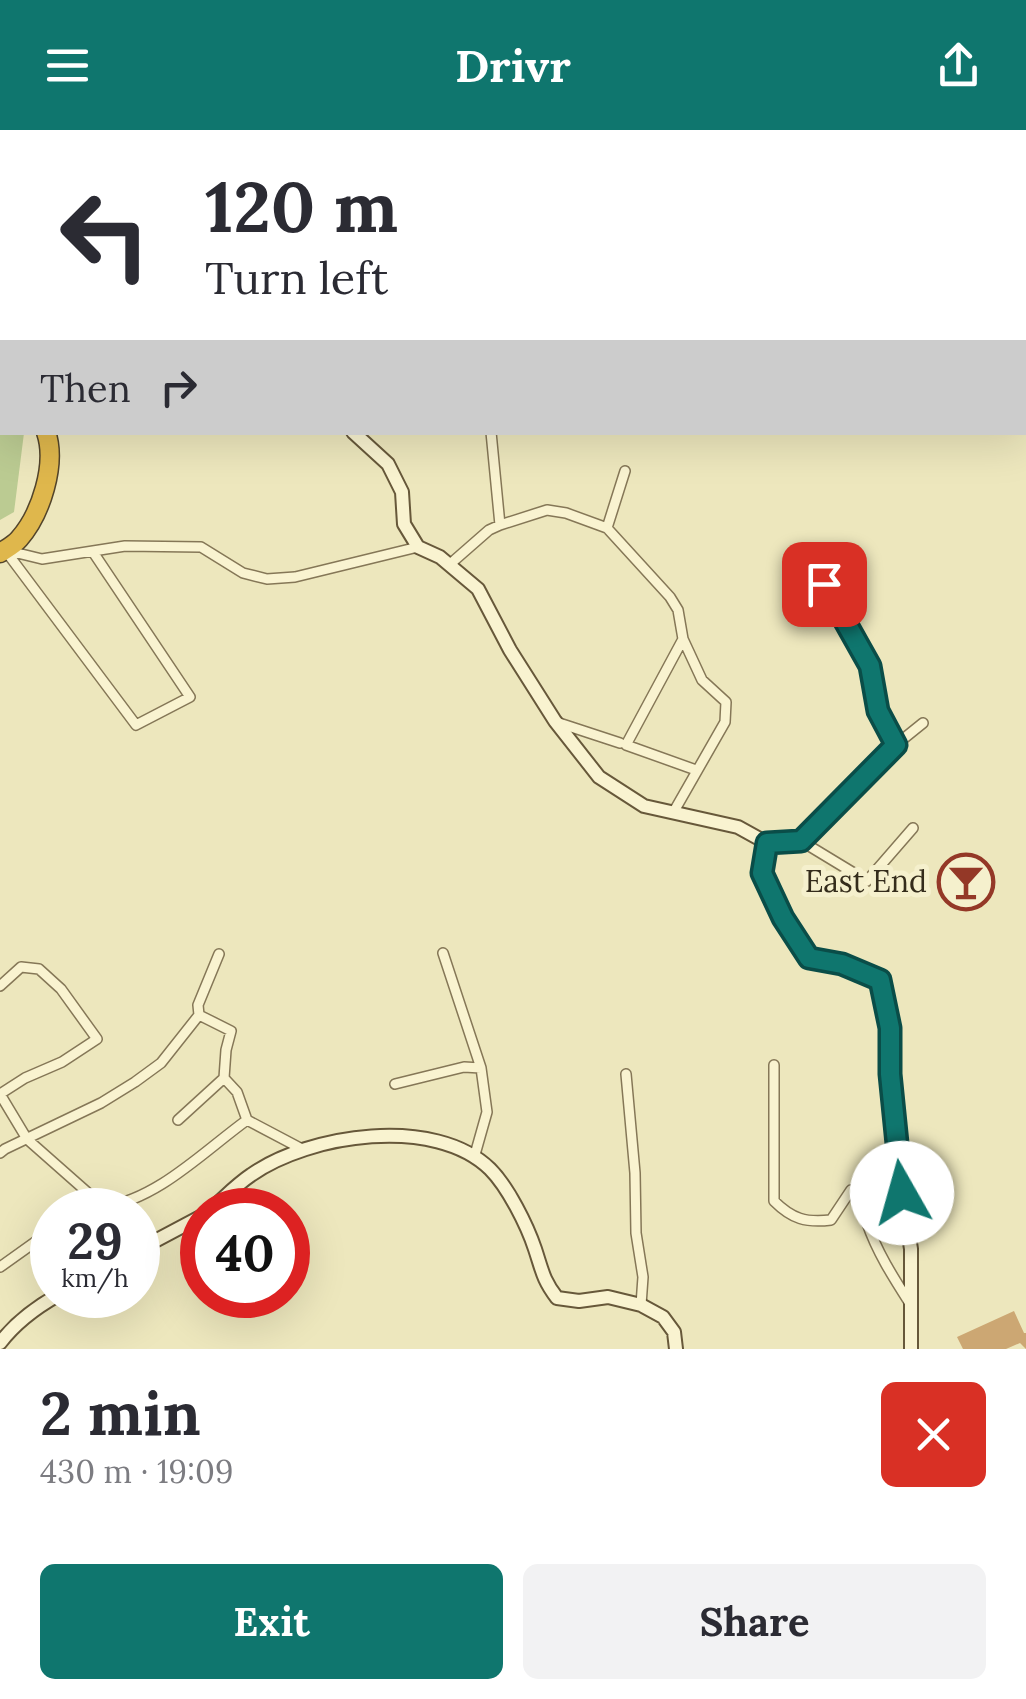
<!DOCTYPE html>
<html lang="en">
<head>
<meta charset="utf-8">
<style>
	:root { --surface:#fff; --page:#f2f2f3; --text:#2b2b33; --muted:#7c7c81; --accent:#0f766e }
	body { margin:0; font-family:Lora,serif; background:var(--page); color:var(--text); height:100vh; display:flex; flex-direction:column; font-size:38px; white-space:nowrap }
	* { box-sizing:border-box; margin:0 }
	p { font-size:32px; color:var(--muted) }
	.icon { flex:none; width:55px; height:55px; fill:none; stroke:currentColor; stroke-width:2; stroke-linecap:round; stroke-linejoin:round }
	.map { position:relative; height:1219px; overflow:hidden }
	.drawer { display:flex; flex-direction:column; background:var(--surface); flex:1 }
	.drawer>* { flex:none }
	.top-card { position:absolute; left:0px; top:0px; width:1028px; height:305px; box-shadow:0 10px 40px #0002; background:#fff; color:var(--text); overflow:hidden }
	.speed { position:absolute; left:30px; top:1058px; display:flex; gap:20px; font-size:50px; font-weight:700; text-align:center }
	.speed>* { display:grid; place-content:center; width:130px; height:130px; border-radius:50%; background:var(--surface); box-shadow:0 10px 40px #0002; line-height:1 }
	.speed small { font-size:25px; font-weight:400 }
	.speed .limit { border:15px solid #d22; background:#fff; color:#111 }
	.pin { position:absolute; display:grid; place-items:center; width:85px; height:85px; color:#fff; margin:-42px; border-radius:20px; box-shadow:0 5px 15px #0006 }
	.me { position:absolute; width:110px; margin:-55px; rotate:353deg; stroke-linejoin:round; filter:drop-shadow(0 0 8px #0008) }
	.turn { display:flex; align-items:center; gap:35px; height:210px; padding:0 40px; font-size:45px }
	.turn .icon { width:130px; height:130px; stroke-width:2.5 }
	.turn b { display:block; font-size:70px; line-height:85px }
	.then { display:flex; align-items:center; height:95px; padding:0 40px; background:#0003; gap:20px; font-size:38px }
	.round { display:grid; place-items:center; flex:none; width:105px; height:105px; border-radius:15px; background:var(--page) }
	.headline { display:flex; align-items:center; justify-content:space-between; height:170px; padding:0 40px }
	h1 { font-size:60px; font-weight:700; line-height:75px }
	.cta { display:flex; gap:20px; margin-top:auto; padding:20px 40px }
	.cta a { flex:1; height:115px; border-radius:15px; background:var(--accent); color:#fff; font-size:40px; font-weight:700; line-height:115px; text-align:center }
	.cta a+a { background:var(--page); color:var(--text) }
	header { display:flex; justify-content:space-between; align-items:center; height:130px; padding:0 40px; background:var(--accent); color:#fff; font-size:45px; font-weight:700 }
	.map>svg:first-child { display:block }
</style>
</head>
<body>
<header><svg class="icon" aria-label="menu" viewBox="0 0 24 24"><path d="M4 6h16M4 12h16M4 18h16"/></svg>Drivr<svg class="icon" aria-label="share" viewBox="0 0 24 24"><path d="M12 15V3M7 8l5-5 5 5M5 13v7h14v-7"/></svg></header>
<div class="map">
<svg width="1026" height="1219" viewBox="0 0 1026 1219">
	<rect width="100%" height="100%" fill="#ede7bd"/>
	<path fill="#bbcb92" d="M 0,165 L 2,176 L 2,302 L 24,303 L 14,382 L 0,390 Z"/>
	<path fill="#cca773" d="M 1014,1181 L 1024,1203 L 1026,1203 L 1026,1219 L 1020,1213 L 1006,1219 L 963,1219 L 957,1207 Z"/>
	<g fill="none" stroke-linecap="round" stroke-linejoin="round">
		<g stroke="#857757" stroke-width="12">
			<path id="street" d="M 1000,0 L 1007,2
				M 1025,9 L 1026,10
				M 1025,56 L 1026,56
				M 1025,174 L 1026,175
				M 491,302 L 500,395
				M 607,398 L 625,341
				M 5,420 L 136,595 L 190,567 L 93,422
				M 5,420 L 42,429 L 125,416 L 201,417 L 243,443 L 267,449 L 295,447 L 418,417
				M 808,427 L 870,536 L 878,581 L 896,615
				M 449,435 L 489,400 L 500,395 L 547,380 L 566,383 L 607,398 L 670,467 L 678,480 L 683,509 L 702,550 L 726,572 L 725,592 L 673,683
				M 683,509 L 626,615 L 696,640
				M 556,592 L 620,613
				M 801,711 L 867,751 L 913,698
				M 767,713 L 801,711 L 882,626 L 923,593
				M 443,823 L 481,938 L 487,982 L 474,1028
				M 0,856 L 21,837 L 39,839 L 61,859 L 97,909 L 62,932 L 25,948 L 0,964
				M 774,935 L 774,1071 C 792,1089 806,1093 831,1090 L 851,1060 L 861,1062 C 865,1073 864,1083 867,1093 C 877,1122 893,1147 909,1172
				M 626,944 L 635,1043 L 636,1103 L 643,1147 L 641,1175
				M 224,948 L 237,962 L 247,990
				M 395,954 L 464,937 L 481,938
				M 0,964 L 27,1009 L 104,1077 C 158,1069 204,1021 247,990 L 302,1019
				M 178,990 L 224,948 L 226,920 L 231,901 L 199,885
				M 0,1023 L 5,1019 L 101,973 L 135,952 L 161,933 L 199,885 L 198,875 L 219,824
				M 79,1080 L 93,1069
				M 0,1137 L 52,1100"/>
		</g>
		<g stroke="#67583a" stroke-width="16">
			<path id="secondary" d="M 530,0 L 538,2
				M 467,2 L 470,0
				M 575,2 L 582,0
				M 353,302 L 388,334 L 402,362 L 404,394 L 418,417 L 440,427 L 478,459 L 510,520 L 555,591 L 599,647 L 644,676 L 738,697 L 767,713 L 762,743 L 783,788 L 809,829 L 842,834 L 881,850 L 890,898 L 890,943 L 898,1035 L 911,1119 L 911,1219
				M 210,1080 C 223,1069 236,1055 251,1045 C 309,1004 435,985 490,1039 C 508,1057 527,1095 535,1119 C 542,1140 543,1150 557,1168 L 579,1171 L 608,1167 L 641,1175 L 663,1187 L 674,1202 L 676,1219
				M 138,1120 L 202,1086
				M 0,1213 C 16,1192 35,1178 58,1165"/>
		</g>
		<g stroke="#52442b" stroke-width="21">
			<path id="highway" d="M 356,2 L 358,0
				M 0,423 C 6,419 14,415 19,409 C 41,384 57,334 46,302"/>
		</g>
		<use href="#street" stroke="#f9f3d0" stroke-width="9"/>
		<use href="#secondary" stroke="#f9f3d0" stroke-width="12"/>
		<use href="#highway" stroke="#dfb74c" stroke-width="18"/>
	</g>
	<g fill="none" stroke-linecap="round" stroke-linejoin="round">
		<g stroke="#0a4d48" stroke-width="25">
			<path id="route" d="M 824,454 L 870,536 L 878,581 L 896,615 L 801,711 L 767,713 L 762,743 L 783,788 L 809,828 L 842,834 L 880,850 L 890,898 L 890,944 L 902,1063"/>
		</g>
		<use href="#route" stroke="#0f766e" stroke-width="18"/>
	</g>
	<defs>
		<g id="bar-ring" transform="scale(2.875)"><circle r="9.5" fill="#f5f0cd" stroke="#943827" stroke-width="1.5"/><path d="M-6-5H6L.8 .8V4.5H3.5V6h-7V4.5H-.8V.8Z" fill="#943827"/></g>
	</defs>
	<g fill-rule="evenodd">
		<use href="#bar-ring" x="966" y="752"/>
	</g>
	<g text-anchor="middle" stroke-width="10" stroke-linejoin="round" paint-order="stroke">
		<g font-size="30" fill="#342c1b" stroke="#f5f0cd" text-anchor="end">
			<text x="927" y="762">East End</text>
		</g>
	</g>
</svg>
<div class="speed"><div>29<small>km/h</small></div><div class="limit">40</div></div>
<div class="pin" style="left:824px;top:454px;background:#d93025"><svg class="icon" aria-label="arrive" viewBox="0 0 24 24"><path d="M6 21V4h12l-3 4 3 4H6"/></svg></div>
<svg class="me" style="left:902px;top:1063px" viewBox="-20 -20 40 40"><circle r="19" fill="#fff"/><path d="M0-13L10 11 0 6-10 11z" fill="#0f766e"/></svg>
<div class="top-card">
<div class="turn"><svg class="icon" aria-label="left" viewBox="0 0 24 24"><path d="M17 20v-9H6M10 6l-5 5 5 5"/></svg><div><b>120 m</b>Turn left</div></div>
<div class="then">Then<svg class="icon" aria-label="right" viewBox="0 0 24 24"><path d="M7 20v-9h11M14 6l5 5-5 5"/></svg></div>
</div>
</div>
<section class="drawer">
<div class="headline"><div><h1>2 min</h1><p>430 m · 19:09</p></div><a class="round" style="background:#d93025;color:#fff"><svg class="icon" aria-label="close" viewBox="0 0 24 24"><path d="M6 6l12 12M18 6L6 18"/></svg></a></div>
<div class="cta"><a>Exit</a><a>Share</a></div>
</section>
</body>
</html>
